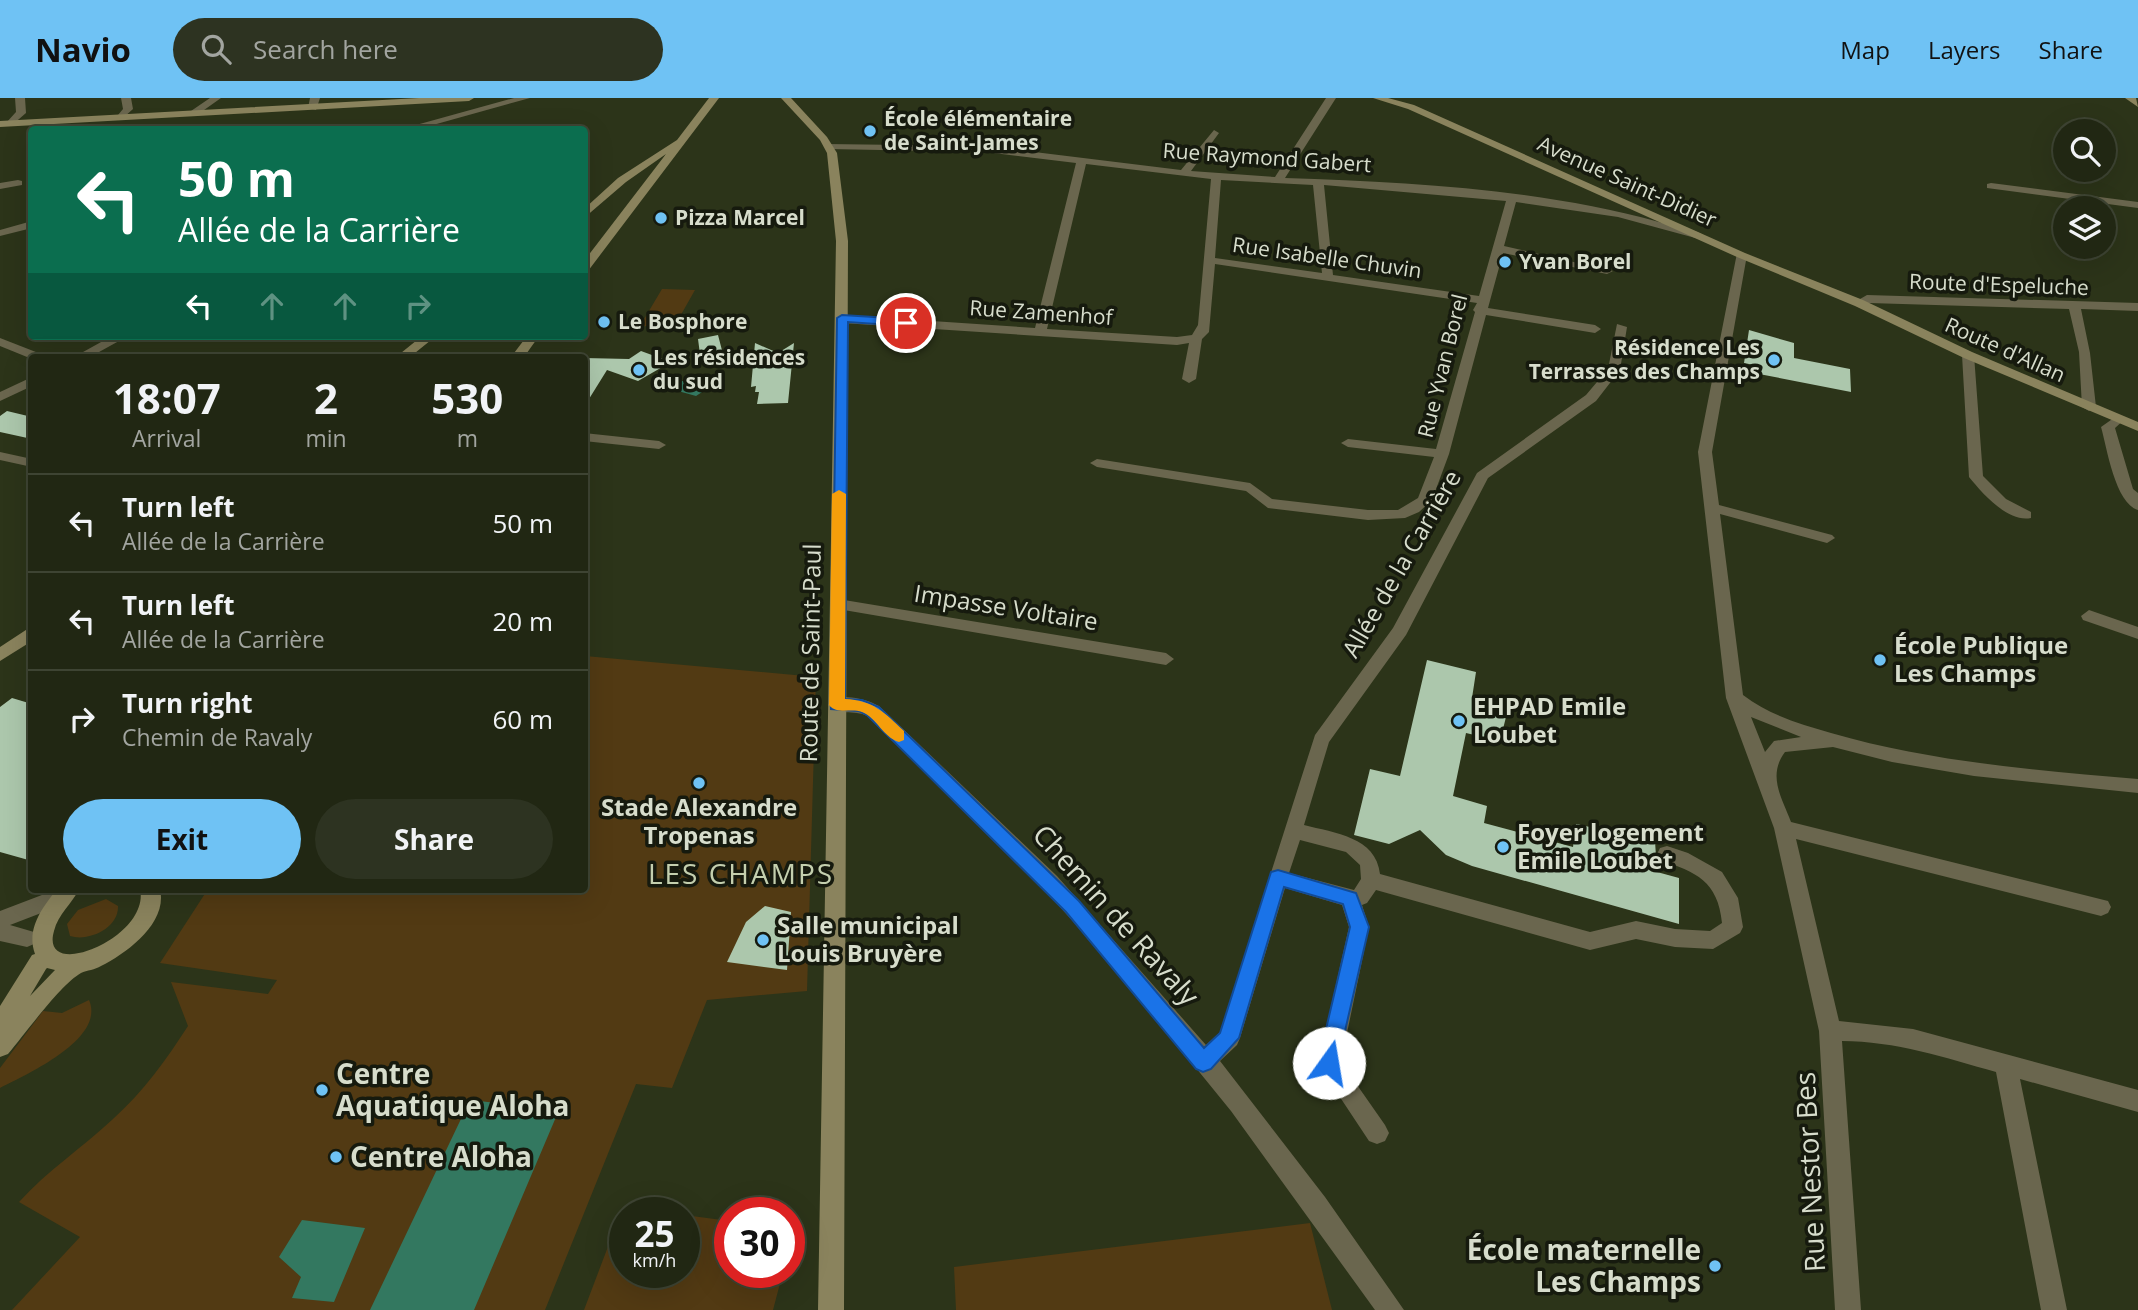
<!DOCTYPE html>
<html lang="en">
<head>
<meta charset="utf-8">
<style>
	:root { --surface:#212713; --page:#2d3321; --text:#f1f3f6; --muted:#a2a5a0; --line:#3e4433; --accent:#6fc2f4 }
	body { margin:0; font-family:"Open Sans",sans-serif; background:var(--page); color:var(--text); height:100vh; display:flex; flex-direction:column; font-size:26px; white-space:nowrap }
	* { box-sizing:border-box; margin:0 }
	p { font-size:23px; color:var(--muted) }
	.icon { flex:none; width:38px; height:38px; fill:none; stroke:currentColor; stroke-width:2; stroke-linecap:round; stroke-linejoin:round }
	.map { position:relative; flex:1; overflow:hidden }
	.side { position:absolute; left:28px; top:256px; width:560px; height:539px; display:flex; flex-direction:column; background:var(--surface); border-radius:7px; box-shadow:0 7px 28px #0002,0 0 0 2px var(--line) }
	.side>* { flex:none }
	.guide { position:absolute; left:28px; top:28px; width:560px; height:214px; border-radius:7px; box-shadow:0 7px 28px #0002,0 0 0 2px var(--line); background:#0b6e4f; color:#fff; overflow:hidden }
	.tools { position:absolute; left:2053px; top:21px; display:grid; gap:14px }
	.tools a { display:grid; place-items:center; width:63px; height:63px; border-radius:50%; background:var(--surface); box-shadow:0 7px 28px #0002,0 0 0 2px var(--line); font-size:35px }
	.speed { position:absolute; left:609px; top:1099px; display:flex; gap:14px; font-size:35px; font-weight:700; text-align:center }
	.speed>* { display:grid; place-content:center; width:91px; height:91px; border-radius:50%; background:var(--surface); box-shadow:0 7px 28px #0002,0 0 0 2px var(--line); line-height:1 }
	.speed small { font-size:18px; font-weight:400 }
	.speed .limit { border:10px solid #d22; background:#fff; color:#111 }
	.pin { position:absolute; display:grid; place-items:center; width:60px; height:60px; color:#fff; margin:-30px; border:4px solid #fff; border-radius:50%; box-shadow:0 2px 7px #0007 }
	.me { position:absolute; width:77px; margin:-38px; rotate:13deg; stroke-linejoin:round; filter:drop-shadow(0 0 5px #0008) }
	.turn { display:flex; align-items:center; gap:24px; height:147px; padding:0 35px; font-size:32px }
	.turn .icon { width:91px; height:91px; stroke-width:2.5 }
	.turn b { display:block; font-size:49px; line-height:60px }
	.lanes { display:flex; align-items:center; height:66px; padding:0 35px; background:#0003; justify-content:center; gap:35px; direction:ltr }
	.lanes .off { opacity:.35 }
	.eta { display:flex; justify-content:space-evenly; align-items:center; height:119px; text-align:center }
	.eta b { font-size:42px; font-weight:700; line-height:49px }
	.primary-button { display:flex; gap:14px; margin-top:auto; padding:14px 35px }
	.primary-button a { flex:1; height:80px; border-radius:42px; background:var(--accent); color:#111; font-size:28px; font-weight:700; line-height:80px; text-align:center }
	.primary-button a+a { background:var(--page); color:var(--text) }
	ul { padding:0; list-style:none }
	li { display:flex; align-items:center; gap:21px; height:98px; padding:0 35px; border-top:2px solid var(--line) }
	li div { flex:1 }
	li b { display:block; font-size:26px }
	li em { font-style:normal }
	header { display:flex; align-items:center; gap:42px; box-sizing:border-box; height:98px; padding:0 35px; background:var(--accent); color:#111 }
	header strong { font-size:33px }
	nav { display:flex; gap:38px; margin-inline-start:auto; font-size:24px }
	.search { width:490px; height:63px; background:var(--page); display:flex; align-items:center; gap:18px; box-sizing:border-box; padding:0 24px; border-radius:38px; color:var(--muted); font-size:26px }
	.map>svg:first-child { display:block }
</style>
</head>
<body>
<header>
<strong>Navio</strong>
<div class="search"><svg class="icon" aria-label="search" viewBox="0 0 24 24"><circle cx="10" cy="10" r="6"/><path d="M15 15l6 6"/></svg>Search here</div>
<nav><a>Map</a><a>Layers</a><a>Share</a></nav>
</header>
<div class="map">
<svg width="2138" height="1212" viewBox="0 0 2138 1212">
	<rect width="100%" height="100%" fill="#2c3419"/>
	<path fill="#523a13" d="M 662,191 L 695,192 L 674,229 L 640,228 Z
		M 585,558 L 816,579 L 807,893 L 707,902 L 672,990 L 636,986 L 545,1212 L 12,1212 L 80,1139 L 19,1104 C 48,1072 82,1050 113,1021 C 144,993 166,962 188,928 L 171,884 L 268,896 L 277,882 L 160,865 L 208,791 L 584,791 Z
		M 106,801 L 118,808 C 119,830 89,844 70,838 L 67,826 L 78,812 Z
		M 89,902 C 106,941 27,976 0,990 L 0,970 L 43,913 L 62,915 Z
		M 623,1109 L 670,1115 L 625,1115 L 625,1174 L 684,1174 L 684,1117 L 730,1123 L 730,1174 L 783,1174 L 773,1212 L 584,1212 Z
		M 1310,1125 L 1332,1212 L 956,1212 L 954,1169 Z"/>
	<path fill="#337860" d="M 704,279 L 719,283 L 696,298 L 678,293 L 673,287 L 690,280 Z
		M 470,1002 L 559,1012 L 474,1212 L 370,1212 Z
		M 302,1122 L 365,1130 L 334,1204 L 292,1200 L 301,1179 L 279,1159 Z"/>
	<path fill="#acc7ac" d="M 1749,232 L 1794,245 L 1794,260 L 1850,271 L 1851,294 L 1759,276 L 1759,268 L 1744,265 Z
		M 718,237 L 724,260 L 701,264 L 698,241 Z
		M 755,245 L 778,255 L 794,245 L 788,305 L 757,306 L 759,294 L 755,294 L 756,288 L 751,289 Z
		M 641,253 L 671,264 L 638,283 L 607,272 L 584,309 L 584,260 L 629,261 Z
		M 7,313 L 32,319 L 32,341 L 0,334 L 0,318 Z
		M 1427,562 L 1476,574 L 1472,600 L 1508,611 L 1500,643 L 1466,635 L 1453,698 L 1487,708 L 1484,725 L 1573,749 L 1576,726 L 1655,743 L 1657,774 L 1679,780 L 1679,826 L 1472,768 L 1446,757 L 1420,732 L 1389,746 L 1354,737 L 1370,671 L 1400,678 Z
		M 12,600 L 32,606 L 32,763 L 0,754 L 0,609 Z
		M 765,808 L 791,814 L 787,872 L 727,864 L 746,824 Z"/>
	<g fill="none" stroke-linecap="round" stroke-linejoin="round">
		<path fill="#6a664e" fill-rule="evenodd" d="M 15,0 L 25,0 L 26,15 L 11,28 L 6,25 L 16,14 Z
			M 121,0 L 131,0 L 133,11 L 123,20 L 118,17 L 123,11 Z
			M 210,0 L 221,0 L 197,17 L 191,17 L 191,13 Z
			M 310,0 L 320,0 L 316,12 L 308,10 Z
			M 514,0 L 530,0 L 415,32 L 398,32 Z
			M 1326,0 L 1336,0 L 1285,80 C 1409,84 1539,91 1659,124 C 1673,128 1693,130 1705,138 L 1699,141 L 1618,119 L 1516,104 L 1504,148 L 1613,173 L 1607,176 L 1503,155 L 1488,210 L 1595,227 L 1601,231 L 1595,235 L 1486,217 L 1449,356 L 1432,402 L 1419,414 L 1405,420 L 1368,422 L 1268,410 L 1246,393 L 1097,369 L 1090,365 L 1097,361 L 1250,385 L 1272,401 L 1368,412 L 1398,412 L 1418,400 L 1434,359 L 1348,349 L 1341,345 L 1348,341 L 1436,351 L 1475,214 L 1473,212 L 1477,205 L 1215,166 L 1209,234 L 1202,241 L 1196,281 L 1189,285 L 1182,281 L 1189,245 L 1177,247 L 842,225 L 836,221 L 842,217 L 1035,230 L 1076,65 L 985,54 L 828,51 L 825,50 L 825,46 L 985,48 L 1181,72 L 1214,32 L 1219,35 L 1191,73 L 1275,79 ZM 1086,66 L 1211,81 L 1198,227 L 1192,237 L 1177,239 L 1047,231 ZM 1221,82 L 1313,87 L 1322,175 L 1215,160 ZM 1324,87 L 1506,103 L 1479,198 L 1333,177 Z
			M 18,82 L 22,83 L 22,87 L 0,91 L 0,85 Z
			M 1991,85 L 2138,104 L 2138,110 L 1987,90 L 1987,86 Z
			M 32,123 L 32,130 L 0,138 L 0,132 Z
			M 1737,155 L 1747,157 L 1712,354 L 1719,407 L 1832,437 L 1835,440 L 1827,445 L 1720,416 L 1743,597 C 1769,617 1800,626 1831,635 C 1931,664 2035,672 2138,681 L 2138,695 L 1974,678 L 1892,664 L 1833,649 L 1785,654 C 1767,678 1782,700 1791,724 L 2108,803 L 2111,809 L 2108,815 L 2101,818 L 1796,741 L 1839,923 L 1913,931 L 2138,992 L 2138,1014 L 2020,981 L 2067,1212 L 2041,1212 L 1996,974 C 1946,960 1895,943 1842,943 L 1861,1212 L 1835,1212 L 1819,933 L 1774,730 L 1726,600 L 1698,354 ZM 1751,619 L 1801,639 L 1774,643 L 1765,654 Z
			M 1867,197 L 2138,205 L 2138,213 L 2081,211 L 2090,255 L 2096,309 L 2089,313 L 2082,309 L 2079,254 L 2069,211 L 1869,205 L 1859,209 L 1853,205 Z
			M 1617,226 L 1627,229 L 1620,272 L 1596,303 L 1488,380 L 1406,537 L 1329,644 L 1304,727 C 1335,735 1376,739 1380,776 L 1590,834 L 1636,823 L 1675,831 L 1710,833 L 1722,825 C 1718,783 1696,774 1660,762 L 1657,756 L 1660,750 L 1667,748 L 1688,755 L 1722,774 L 1738,800 L 1743,829 L 1740,835 L 1713,851 L 1675,849 L 1636,841 L 1590,852 L 1376,792 L 1367,805 L 1362,807 L 1369,829 L 1341,964 L 1385,1027 L 1389,1035 L 1385,1043 L 1377,1046 L 1369,1043 L 1318,966 L 1349,829 L 1342,807 L 1285,790 L 1240,940 L 1237,947 L 1220,963 L 1325,1099 L 1404,1212 L 1375,1212 L 1231,1013 L 1109,863 L 1019,764 L 867,618 C 855,611 836,619 828,607 C 839,593 866,601 879,608 L 1057,778 L 1206,947 L 1220,934 L 1315,637 L 1393,530 L 1477,375 L 1586,297 L 1608,271 ZM 1300,742 L 1346,754 L 1360,767 L 1361,781 L 1354,792 L 1289,775 Z
			M 112,238 L 128,238 L 90,259 L 74,259 Z
			M 0,240 L 41,256 L 43,259 L 32,259 L 32,261 L 0,248 Z
			M 1968,253 L 1974,257 L 1983,378 L 2006,401 L 2031,414 L 2031,420 C 2008,425 1982,395 1969,379 L 1962,257 Z
			M 32,279 L 32,288 L 0,303 L 0,294 Z
			M 2118,317 L 2125,321 L 2115,330 L 2133,391 L 2138,395 L 2138,412 C 2115,405 2107,350 2101,329 Z
			M 584,335 L 659,343 L 666,347 L 659,351 L 584,343 Z
			M 0,354 L 32,361 L 32,369 L 0,362 Z
			M 838,501 L 1166,555 L 1174,561 L 1166,567 L 832,510 L 830,506 Z
			M 2089,512 L 2138,529 L 2138,541 L 2083,522 L 2081,518 Z
			M 55,792 L 62,795 L 65,801 L 62,807 L 10,827 L 34,834 L 37,840 L 34,846 L 27,849 L 0,843 L 0,813 Z"/>
		<path fill="#8a835d" fill-rule="evenodd" d="M 419,0 L 474,0 L 469,3 L 0,29 L 0,23 Z
			M 709,0 L 719,0 L 588,173 L 584,174 L 584,163 L 666,56 L 626,84 L 584,120 L 584,111 L 618,80 L 677,42 Z
			M 781,0 L 791,0 L 827,39 L 837,55 L 848,143 L 844,1212 L 818,1212 L 836,143 L 827,55 L 820,42 Z
			M 1373,0 L 1388,0 L 1414,7 L 1745,155 L 1863,202 L 1972,254 L 2138,324 L 2138,333 L 1964,260 L 1855,208 L 1737,159 L 1408,11 Z
			M 2125,0 L 2136,0 L 2138,9 Z
			M 422,238 L 436,238 L 410,259 L 396,259 Z
			M 527,238 L 539,238 L 524,259 L 511,259 Z
			M 32,528 L 32,543 L 0,563 L 0,549 Z
			M 57,791 L 79,791 C 72,806 58,816 54,833 C 39,885 151,840 140,791 L 160,791 C 168,825 127,855 101,868 C 95,872 87,872 81,875 C 60,887 25,936 8,956 L 0,959 L 0,908 L 32,857 L 35,856 C 26,831 42,810 57,791 ZM 47,870 L 55,872 L 30,898 L 46,871 Z"/>
	</g>
	<path fill="#1a73e8" stroke="#114b97" stroke-width="2" d="M 842,217 L 906,221 L 912,225 L 906,228 L 848,224 L 845,601 L 862,602 L 879,609 L 1079,803 L 1204,950 L 1220,935 L 1271,774 L 1278,772 L 1356,795 L 1369,829 L 1336,972 L 1329,975 L 1321,972 L 1318,965 L 1350,829 L 1343,806 L 1284,789 L 1239,940 L 1211,971 L 1203,974 L 1196,971 L 1066,814 L 867,617 L 859,613 L 831,611 L 837,220 Z"/>
	<path fill="#f59e0b" d="M 839,392 L 846,396 L 845,601 C 873,602 885,615 904,633 L 904,642 L 899,644 C 883,639 877,620 862,614 C 851,610 837,617 829,607 L 832,396 Z"/>
	<g fill="#6fc2f4" stroke="#161a0e" stroke-width="2.5">
		<circle cx="870" cy="33" r="7"/>
		<circle cx="661" cy="120" r="7"/>
		<circle cx="1505" cy="164" r="7"/>
		<circle cx="604" cy="224" r="7"/>
		<circle cx="1774" cy="262" r="7"/>
		<circle cx="639" cy="272" r="7"/>
		<circle cx="1880" cy="562" r="7"/>
		<circle cx="1459" cy="623" r="7"/>
		<circle cx="699" cy="685" r="7"/>
		<circle cx="1503" cy="749" r="7"/>
		<circle cx="763" cy="842" r="7"/>
		<circle cx="322" cy="992" r="7"/>
		<circle cx="336" cy="1059" r="7"/>
		<circle cx="1715" cy="1168" r="7"/>
	</g>
	<g text-anchor="middle" stroke-width="7" stroke-linejoin="round" paint-order="stroke">
		<g font-size="21" font-weight="bold" fill="#d7ddcc" stroke="#161a0e" text-anchor="start">
			<text x="884" y="28">École élémentaire<tspan x="884" dy="24">de Saint-James</tspan></text>
			<text x="675" y="127">Pizza Marcel</text>
			<text x="1519" y="171">Yvan Borel</text>
			<text x="618" y="231">Le Bosphore</text>
			<text x="1760" y="257" text-anchor="end">Résidence Les<tspan x="1760" dy="24">Terrasses des Champs</tspan></text>
			<text x="653" y="267">Les résidences<tspan x="653" dy="24">du sud</tspan></text>
		</g>
		<g font-size="21" fill="#d7ddcc" stroke="#161a0e">
			<text transform="translate(1267 60) rotate(4)" y="7">Rue Raymond Gabert</text>
			<text transform="translate(1627 84) rotate(24)" y="7">Avenue Saint-Didier</text>
			<text transform="translate(1327 160) rotate(8)" y="7">Rue Isabelle Chuvin</text>
			<text transform="translate(1999 187) rotate(2)" y="7">Route d'Espeluche</text>
			<text transform="translate(1041 215) rotate(4)" y="7">Rue Zamenhof</text>
			<text transform="translate(2005 252) rotate(24)" y="7">Route d'Allan</text>
			<text transform="translate(1443 268) rotate(-76)" y="7">Rue Yvan Borel</text>
		</g>
		<g font-size="24" fill="#d7ddcc" stroke="#161a0e">
			<text transform="translate(1402 466) rotate(-60)" y="8">Allée de la Carrière</text>
			<text transform="translate(1006 510) rotate(9)" y="8">Impasse Voltaire</text>
			<text transform="translate(811 555) rotate(-89)" y="8">Route de Saint-Paul</text>
		</g>
		<g font-size="24" font-weight="bold" fill="#d7ddcc" stroke="#161a0e" text-anchor="start">
			<text x="1894" y="556">École Publique<tspan x="1894" dy="28">Les Champs</tspan></text>
			<text x="1473" y="617">EHPAD Emile<tspan x="1473" dy="28">Loubet</tspan></text>
			<text x="699" y="718" text-anchor="middle">Stade Alexandre<tspan x="699" dy="28">Tropenas</tspan></text>
			<text x="1517" y="743">Foyer logement<tspan x="1517" dy="28">Emile Loubet</tspan></text>
			<text x="777" y="836">Salle municipal<tspan x="777" dy="28">Louis Bruyère</tspan></text>
		</g>
		<g font-size="28" letter-spacing="2" fill="#c4cfae" stroke="#161a0e">
			<text x="741" y="786">LES CHAMPS</text>
		</g>
		<g font-size="28" fill="#d7ddcc" stroke="#161a0e">
			<text transform="translate(1116 817) rotate(48)" y="10">Chemin de Ravaly</text>
			<text transform="translate(1810 1074) rotate(-93)" y="10">Rue Nestor Bes</text>
		</g>
		<g font-size="28" font-weight="bold" fill="#d7ddcc" stroke="#161a0e" text-anchor="start">
			<text x="336" y="986">Centre<tspan x="336" dy="32">Aquatique Aloha</tspan></text>
			<text x="350" y="1069">Centre Aloha</text>
			<text x="1701" y="1162" text-anchor="end">École maternelle<tspan x="1701" dy="32">Les Champs</tspan></text>
		</g>
	</g>
</svg>
<div class="tools">
<a><svg class="icon" aria-label="search" viewBox="0 0 24 24"><circle cx="10" cy="10" r="6"/><path d="M15 15l6 6"/></svg></a>
<a><svg class="icon" aria-label="layers" viewBox="0 0 24 24"><path d="M12 4l9 5-9 5-9-5zM3 14l9 5 9-5"/></svg></a>
</div>
<div class="speed"><div>25<small>km/h</small></div><div class="limit">30</div></div>
<div class="pin" style="left:906px;top:225px;background:#d93025"><svg class="icon" aria-label="arrive" viewBox="0 0 24 24"><path d="M6 21V4h12l-3 4 3 4H6"/></svg></div>
<svg class="me" style="left:1329px;top:965px" viewBox="-20 -20 40 40"><circle r="19" fill="#fff"/><path d="M0-13L10 11 0 6-10 11z" fill="#1a73e8"/></svg>
<div class="guide">
<div class="turn"><svg class="icon" aria-label="left" viewBox="0 0 24 24"><path d="M17 20v-9H6M10 6l-5 5 5 5"/></svg><div><b>50 m</b>Allée de la Carrière</div></div>
<div class="lanes"><svg class="icon" aria-label="left" viewBox="0 0 24 24"><path d="M17 20v-9H6M10 6l-5 5 5 5"/></svg><svg class="icon off" aria-label="ahead" viewBox="0 0 24 24"><path d="M12 20V5M6 11l6-6 6 6"/></svg><svg class="icon off" aria-label="ahead" viewBox="0 0 24 24"><path d="M12 20V5M6 11l6-6 6 6"/></svg><svg class="icon off" aria-label="right" viewBox="0 0 24 24"><path d="M7 20v-9h11M14 6l5 5-5 5"/></svg></div>
</div>
<section class="side">
<div class="eta">
<div><b>18:07</b><p>Arrival</p></div>
<div><b>2</b><p>min</p></div>
<div><b>530</b><p>m</p></div>
</div>
<ul>
<li><svg class="icon" aria-label="left" viewBox="0 0 24 24"><path d="M17 20v-9H6M10 6l-5 5 5 5"/></svg><div><b>Turn left</b><p>Allée de la Carrière</p></div><em>50 m</em></li>
<li><svg class="icon" aria-label="left" viewBox="0 0 24 24"><path d="M17 20v-9H6M10 6l-5 5 5 5"/></svg><div><b>Turn left</b><p>Allée de la Carrière</p></div><em>20 m</em></li>
<li><svg class="icon" aria-label="right" viewBox="0 0 24 24"><path d="M7 20v-9h11M14 6l5 5-5 5"/></svg><div><b>Turn right</b><p>Chemin de Ravaly</p></div><em>60 m</em></li>
</ul>
<div class="primary-button"><a>Exit</a><a>Share</a></div>
</section>
</div>
</body>
</html>
